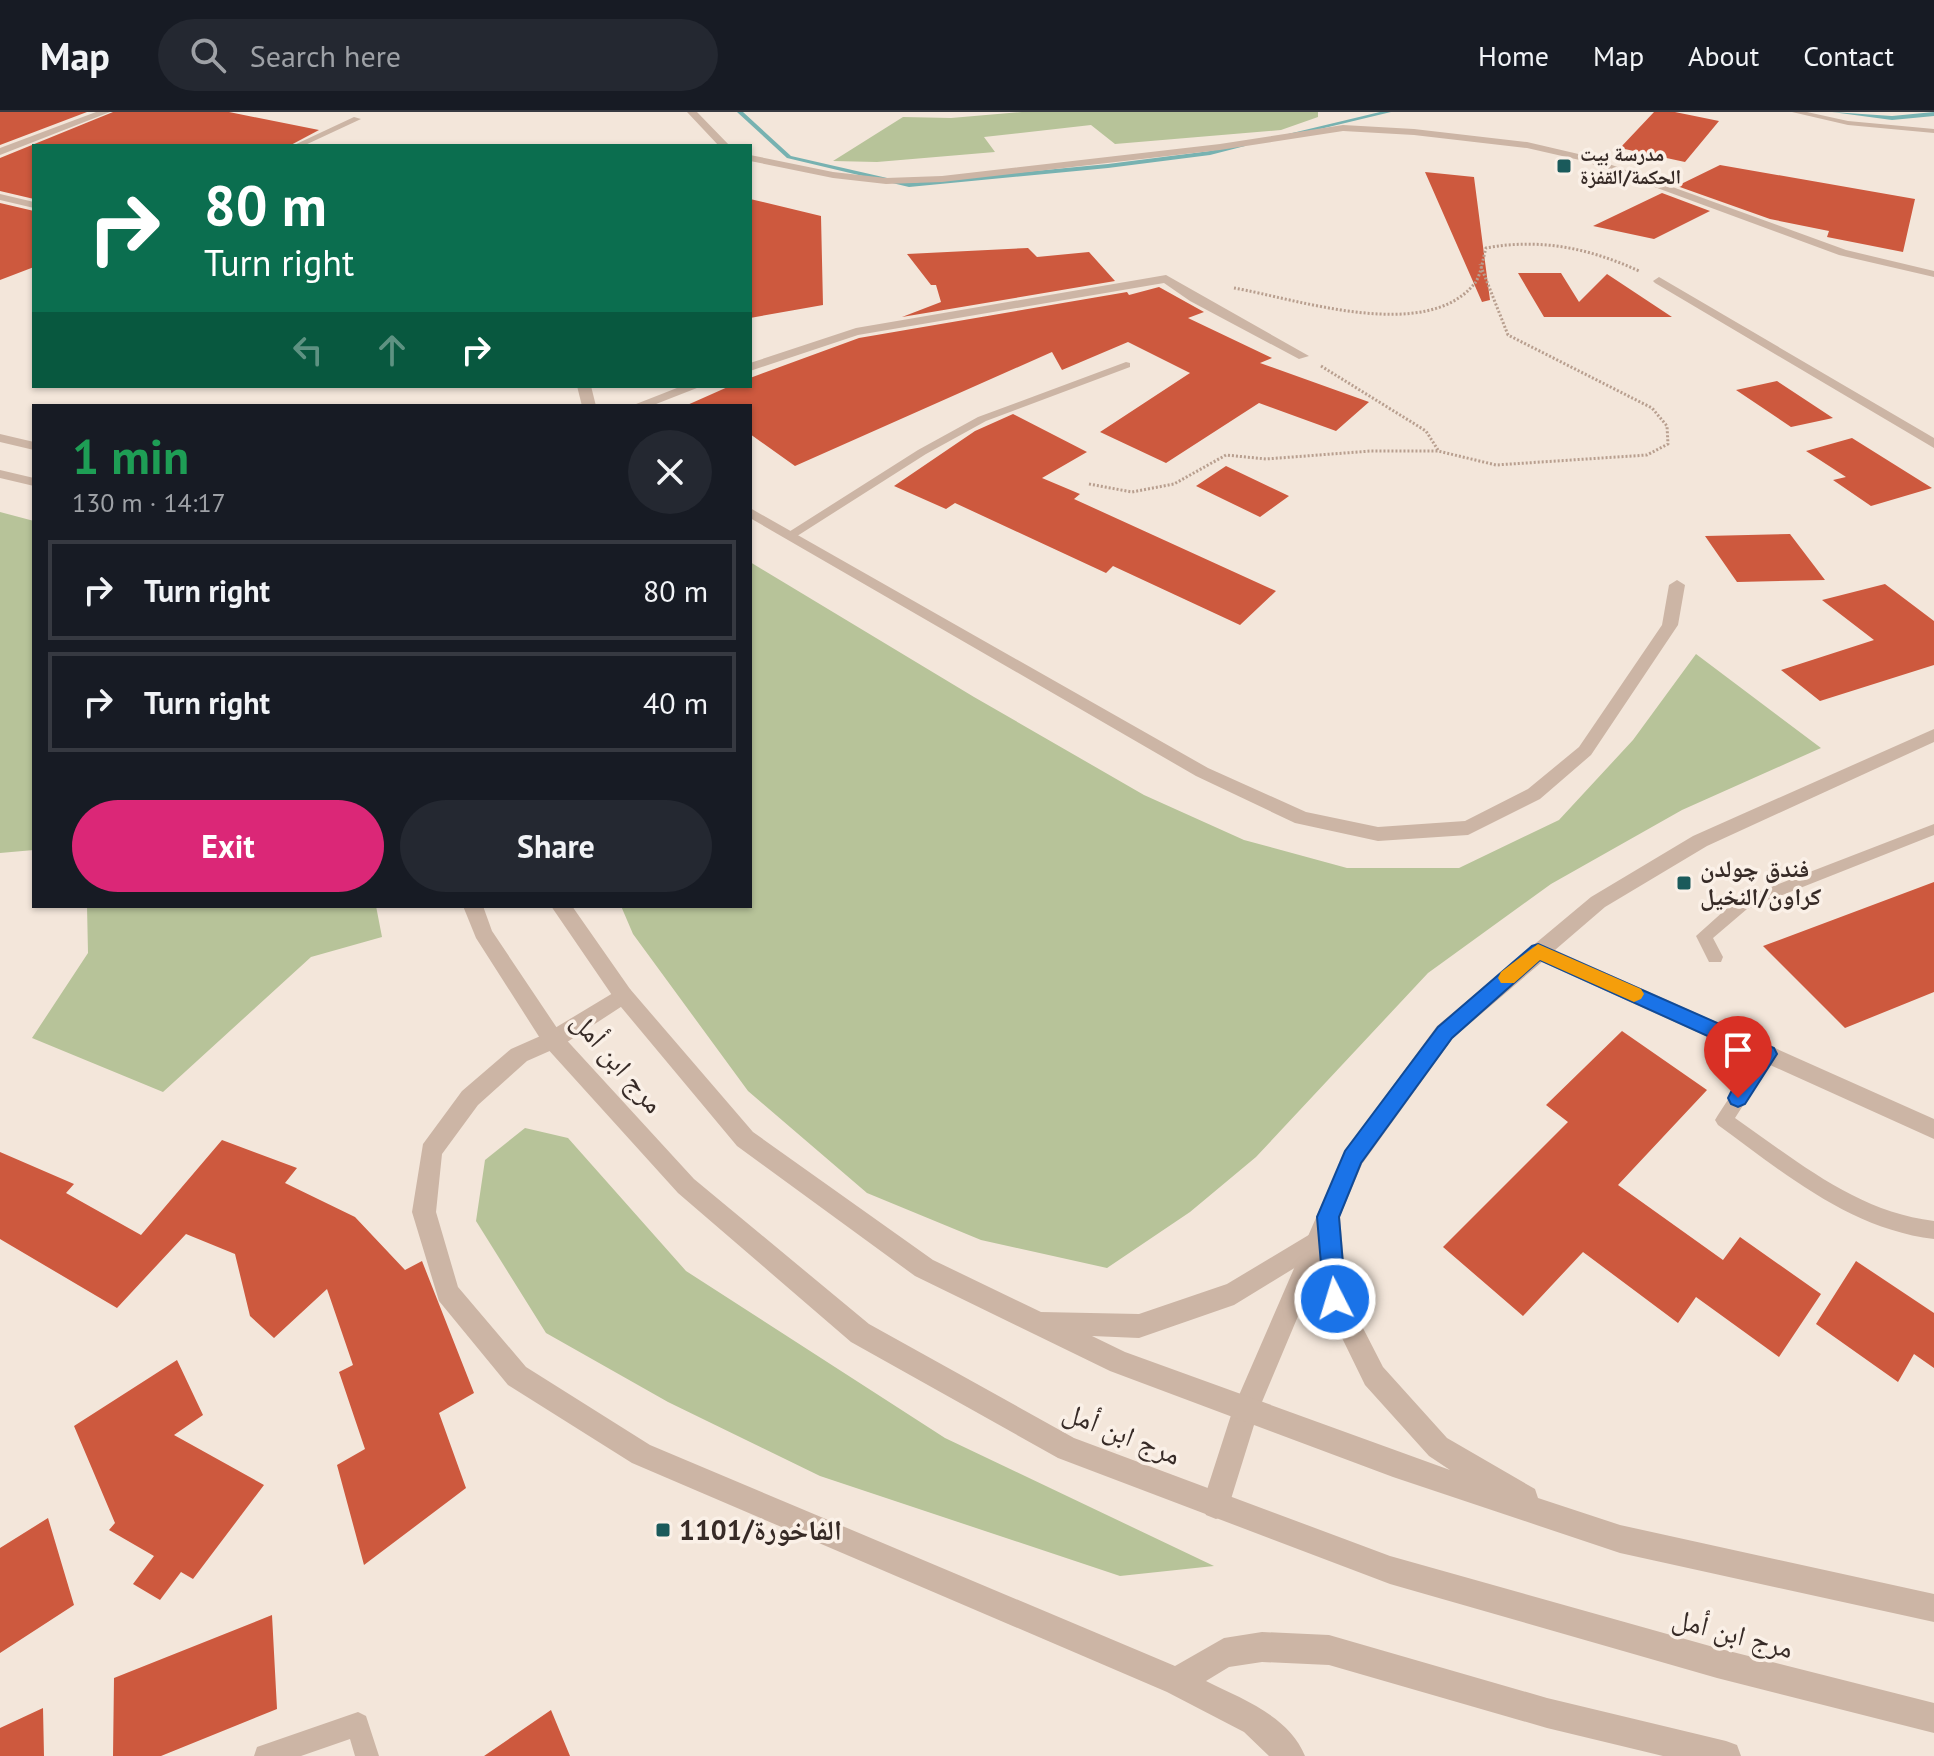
<!DOCTYPE html>
<html lang="en">
<head>
<meta charset="utf-8">
<style>
	:root { --surface:#171b24; --page:#242831; --text:#f1f3f6; --muted:#9ea1a6; --line:#363941; --accent:#db2777 }
	body { margin:0; font-family:"PT Sans","Noto Naskh Arabic",sans-serif; background:var(--page); color:var(--text); height:100vh; display:flex; flex-direction:column; font-size:30px; white-space:nowrap }
	* { box-sizing:border-box; margin:0 }
	p { font-size:26px; color:var(--muted) }
	.icon { flex:none; width:44px; height:44px; fill:none; stroke:currentColor; stroke-width:2; stroke-linecap:round; stroke-linejoin:round }
	.map { position:relative; flex:1; overflow:hidden }
	.details { position:absolute; left:32px; top:292px; width:720px; height:504px; display:flex; flex-direction:column; background:var(--surface); border-radius:0px; box-shadow:0 2px 6px #0004 }
	.details>* { flex:none }
	.top-card { position:absolute; left:32px; top:32px; width:720px; height:244px; border-radius:0px; box-shadow:0 2px 6px #0004; background:#0b6e4f; color:#fff; overflow:hidden }
	.pin { position:absolute; display:grid; place-items:center; width:68px; height:68px; color:#fff; margin:-82px -34px; border-radius:50% 50% 50% 0; rotate:-45deg; box-shadow:0 0 8px #0007 }
	.pin .icon { rotate:45deg }
	.me { position:absolute; width:88px; margin:-44px; rotate:355deg; stroke-linejoin:round; filter:drop-shadow(0 0 6px #0008) }
	.turn { display:flex; align-items:center; gap:28px; height:168px; padding:0 40px; font-size:36px }
	.turn .icon { width:104px; height:104px; stroke-width:2.5 }
	.turn b { display:block; font-size:56px; line-height:68px }
	.lanes { display:flex; align-items:center; height:76px; padding:0 40px; background:#0003; justify-content:center; gap:40px; direction:ltr }
	.lanes .off { opacity:.35 }
	.round { display:grid; place-items:center; flex:none; width:84px; height:84px; border-radius:42px; background:var(--page) }
	.headline { display:flex; align-items:center; justify-content:space-between; height:136px; padding:0 40px }
	h1 { font-size:48px; font-weight:800; line-height:60px; color:#1e9e55 }
	.button { display:flex; gap:16px; margin-top:auto; padding:16px 40px }
	.button a { flex:1; height:92px; border-radius:48px; background:var(--accent); color:#fff; font-size:32px; font-weight:800; line-height:92px; text-align:center }
	.button a+a { background:var(--page); color:var(--text) }
	ul { padding:0; list-style:none }
	li { display:flex; align-items:center; gap:24px; height:100px; margin:0 16px 12px; padding:0 24px; border:4px solid var(--line); border-radius:0px }
	li div { flex:1 }
	li b { display:block; font-size:30px }
	li em { font-style:normal }
	header { display:flex; align-items:center; gap:48px; box-sizing:border-box; height:112px; padding:0 40px; background:var(--surface); border-bottom:2px solid var(--line) }
	header strong { font-size:38px }
	nav { display:flex; gap:44px; margin-inline-start:auto; font-size:28px }
	.search { width:560px; height:72px; background:var(--page); display:flex; align-items:center; gap:20px; box-sizing:border-box; padding:0 28px; border-radius:44px; color:var(--muted); font-size:30px }
	.map>svg:first-child { display:block }
</style>
</head>
<body>
<header>
<strong>Map</strong>
<div class="search"><svg class="icon" aria-label="search" viewBox="0 0 24 24"><circle cx="10" cy="10" r="6"/><path d="M15 15l6 6"/></svg>Search here</div>
<nav><a>Home</a><a>Map</a><a>About</a><a>Contact</a></nav>
</header>
<div class="map">
<svg width="1934" height="1644" viewBox="0 0 1934 1644">
	<rect width="100%" height="100%" fill="#f3e6da"/>
	<path fill="#b7c399" d="M 1022,0 L 1318,0 L 1318,5 L 1281,18 L 1115,32 L 1091,13 L 984,25 L 995,40 L 877,50 L 833,49 L 903,5 L 951,6 Z
		M 0,400 L 34,409 L 34,738 L 0,741 Z
		M 750,450 L 974,585 L 1144,683 L 1244,728 L 1347,756 L 1459,756 L 1559,708 L 1633,628 L 1696,542 L 1821,636 L 1682,698 L 1551,772 L 1428,861 L 1256,1045 L 1190,1100 L 1107,1156 L 981,1128 L 867,1081 L 748,979 L 633,822 L 621,794 L 750,794 Z
		M 87,794 L 376,794 L 382,825 L 311,845 L 163,980 L 32,926 L 88,841 Z
		M 525,1016 L 568,1026 L 686,1159 L 945,1326 L 1214,1454 L 1120,1464 L 820,1364 L 668,1290 L 546,1221 L 476,1109 L 485,1048 Z"/>
	<g fill="none" stroke-linecap="round" stroke-linejoin="round">
		<path fill="#77b2b1" fill-rule="evenodd" d="M 737,0 L 743,0 L 791,44 L 909,71 L 1108,52 L 1210,39 L 1242,32 L 1245,34 L 1210,43 L 1108,56 L 909,75 L 787,46 Z
			M 1380,0 L 1391,0 L 1291,24 L 1288,22 Z
			M 1832,0 L 1892,4 L 1934,0 L 1934,4 L 1892,8 Z"/>
	</g>
	<path fill="#cd593e" d="M 0,0 L 87,0 L 0,33 Z
		M 113,0 L 229,0 L 319,18 L 289,34 L 34,34 L 34,87 L 0,79 L 0,46 Z
		M 1654,0 L 1675,0 L 1719,9 L 1685,50 L 1620,36 Z
		M 1720,53 L 1915,87 L 1903,140 L 1827,125 L 1829,119 L 1770,107 L 1677,74 Z
		M 1425,60 L 1474,65 L 1490,188 L 1482,190 Z
		M 1662,81 L 1710,99 L 1654,127 L 1593,114 Z
		M 750,87 L 821,104 L 823,193 L 750,206 Z
		M 0,91 L 34,99 L 34,155 L 0,168 Z
		M 1028,136 L 1037,145 L 1089,140 L 1115,169 L 902,205 L 941,190 L 936,173 L 931,173 L 907,142 Z
		M 1518,161 L 1561,161 L 1579,190 L 1607,162 L 1672,205 L 1544,205 Z
		M 1159,175 L 1204,200 L 1188,206 L 1272,246 L 1260,251 L 1369,290 L 1336,319 L 1259,291 L 1166,351 L 1100,320 L 1190,261 L 1128,230 L 1062,258 L 1052,240 L 795,354 L 750,322 L 750,294 L 685,294 L 730,274 L 750,274 L 750,266 L 859,226 L 1127,180 L 1129,183 Z
		M 1777,269 L 1833,306 L 1791,315 L 1736,278 Z
		M 1013,302 L 1087,340 L 1042,366 L 1080,382 L 1074,387 L 1276,479 L 1240,513 L 1113,454 L 1106,461 L 955,391 L 946,397 L 894,374 L 975,319 Z
		M 1852,326 L 1932,376 L 1871,394 L 1833,368 L 1846,365 L 1806,339 Z
		M 1226,354 L 1289,384 L 1260,405 L 1196,374 Z
		M 1790,422 L 1825,468 L 1737,470 L 1705,424 Z
		M 1885,472 L 1934,509 L 1934,553 L 1820,589 L 1781,558 L 1874,528 L 1822,488 Z
		M 1934,770 L 1934,880 L 1845,916 L 1763,834 Z
		M 1622,919 L 1707,978 L 1618,1073 L 1723,1148 L 1740,1125 L 1821,1182 L 1779,1245 L 1696,1185 L 1678,1211 L 1583,1140 L 1523,1204 L 1443,1135 L 1568,1010 L 1546,993 Z
		M 222,1028 L 297,1056 L 285,1071 L 355,1105 L 405,1158 L 422,1149 L 474,1281 L 439,1301 L 466,1376 L 364,1453 L 337,1353 L 365,1337 L 339,1260 L 353,1253 L 327,1177 L 274,1226 L 250,1204 L 235,1142 L 186,1122 L 117,1196 L 0,1127 L 0,1040 L 74,1072 L 66,1081 L 141,1123 Z
		M 1856,1149 L 1934,1201 L 1934,1256 L 1914,1242 L 1898,1270 L 1816,1212 Z
		M 177,1248 L 203,1303 L 174,1323 L 264,1373 L 193,1467 L 181,1460 L 160,1488 L 133,1472 L 154,1444 L 109,1418 L 115,1411 L 74,1314 Z
		M 48,1406 L 74,1493 L 0,1541 L 0,1436 Z
		M 272,1503 L 277,1597 L 161,1644 L 113,1644 L 114,1566 Z
		M 43,1596 L 44,1644 L 0,1644 L 0,1616 Z
		M 551,1598 L 570,1644 L 484,1644 Z"/>
	<g fill="none" stroke-linecap="round" stroke-linejoin="round">
		<path stroke="#b89f8f" stroke-width="3" stroke-dasharray="2 2" stroke-linecap="butt" d="M 1234,176 C 1297,187 1427,232 1475,171 C 1481,163 1483,146 1486,136 C 1540,126 1589,136 1639,159
			M 1321,254 L 1426,319 L 1438,338
			M 1089,372 L 1132,380 L 1174,372 L 1226,343 L 1266,347 L 1371,339 L 1438,339 L 1496,353 L 1647,343 L 1668,332 L 1667,314 L 1652,296 L 1508,223 L 1480,152"/>
		<path fill="#ccb5a5" fill-rule="evenodd" d="M 1792,0 L 1807,0 L 1848,9 L 1934,17 L 1934,21 L 1848,13 Z
			M 354,5 L 361,7 L 303,34 L 292,34 Z
			M 1126,250 L 1130,251 L 1130,255 L 986,309 L 926,342 L 794,426 L 790,427 L 784,423 L 918,338 L 978,305 Z
			M 1934,712 L 1934,723 L 1747,797 L 1713,826 L 1723,845 L 1721,850 L 1709,850 L 1696,824 L 1735,789 Z
			M 1767,935 L 1773,937 L 1776,942 L 1735,1006 C 1797,1049 1857,1100 1934,1109 L 1934,1127 C 1850,1117 1784,1061 1718,1013 L 1715,1008 L 1718,1003 L 1761,937 Z
			M 358,1600 L 366,1604 L 379,1644 L 355,1644 L 350,1627 L 301,1644 L 254,1644 L 257,1635 Z"/>
		<path fill="#ccb5a5" fill-rule="evenodd" d="M 96,0 L 110,0 L 0,43 L 0,36 Z
			M 687,0 L 697,0 L 730,34 L 719,34 Z
			M 1343,13 L 1414,17 L 1527,30 L 1587,44 L 1846,138 L 1934,159 L 1934,165 L 1839,143 L 1584,49 L 1527,36 L 1414,23 L 1343,19 L 1220,38 L 942,70 L 886,72 L 833,66 L 750,49 L 750,43 L 833,60 L 886,66 L 942,64 L 1220,32 Z
			M 0,82 L 34,90 L 34,96 L 0,88 Z
			M 1166,163 L 1309,244 L 1299,247 L 1190,189 L 1164,171 L 858,223 L 750,259 L 750,251 L 856,216 Z
			M 1659,165 L 1934,326 L 1934,336 L 1655,171 L 1653,169 Z
			M 577,274 L 591,274 L 596,294 L 582,294 Z
			M 682,274 L 702,274 L 651,294 L 631,294 Z
			M 750,396 L 1208,656 L 1306,700 L 1378,715 L 1465,709 L 1528,677 L 1579,635 L 1662,513 L 1669,473 L 1677,468 L 1685,473 L 1678,513 L 1591,643 L 1540,687 L 1468,723 L 1378,729 L 1295,711 L 1196,664 L 750,406 Z
			M 1934,617 L 1934,630 L 1707,734 L 1605,795 L 1555,838 L 1934,1007 L 1934,1027 L 1542,850 L 1453,926 L 1362,1052 L 1259,1297 L 1226,1403 L 1216,1407 L 1206,1403 L 1202,1393 L 1233,1297 L 1345,1039 L 1437,914 L 1591,785 L 1693,724 Z
			M 623,875 L 630,877 L 633,883 L 630,889 L 561,934 L 527,949 L 478,993 L 442,1042 L 436,1100 L 458,1175 L 526,1255 L 650,1333 L 1175,1554 L 1224,1526 L 1262,1520 L 1329,1523 L 1547,1586 L 1726,1629 L 1737,1633 L 1741,1644 L 1663,1644 L 1547,1616 L 1329,1553 L 1262,1550 L 1229,1555 L 1206,1569 C 1242,1587 1289,1604 1305,1644 L 1269,1644 L 1244,1620 L 1167,1580 L 632,1351 L 508,1273 L 439,1189 L 412,1100 L 423,1032 L 462,979 L 511,937 L 545,922 Z"/>
		<path fill="#ccb5a5" fill-rule="evenodd" d="M 0,322 L 34,330 L 34,338 L 0,330 Z
			M 0,358 L 34,366 L 34,374 L 0,366 Z
			M 463,794 L 483,794 L 492,819 L 561,922 L 694,1067 L 869,1212 L 1074,1326 L 1390,1444 L 1717,1536 L 1934,1591 L 1934,1621 L 1717,1566 L 1390,1472 L 1058,1346 L 851,1230 L 678,1081 L 545,934 L 476,826 Z
			M 551,794 L 572,794 L 630,877 L 753,1020 L 933,1148 L 1041,1200 L 1139,1202 L 1227,1172 L 1317,1118 L 1316,1105 L 1320,1097 L 1328,1094 L 1336,1097 L 1340,1105 L 1347,1185 L 1383,1255 L 1447,1326 L 1535,1377 L 1538,1386 L 1620,1413 L 1934,1482 L 1934,1510 L 1620,1441 L 1393,1365 L 1110,1259 L 915,1164 L 737,1034 L 616,889 ZM 1319,1141 L 1323,1187 L 1365,1273 L 1429,1344 L 1450,1358 L 1125,1240 L 1092,1224 L 1139,1226 L 1234,1193 Z"/>
	</g>
	<path fill="#1a73e8" stroke="#114b97" stroke-width="2" d="M 1538,832 L 1774,936 L 1777,942 L 1745,992 L 1738,995 L 1731,992 L 1728,986 L 1731,980 L 1754,945 L 1540,848 L 1452,926 L 1361,1051 L 1339,1105 L 1346,1187 L 1343,1194 L 1335,1197 L 1327,1194 L 1324,1187 L 1317,1105 L 1345,1039 L 1438,915 L 1532,834 Z"/>
	<path fill="#f59e0b" d="M 1538,832 L 1641,877 L 1644,882 L 1641,887 L 1634,890 L 1540,848 L 1514,871 L 1501,871 L 1498,866 L 1501,860 Z"/>
	<g fill="#1a5a5b" stroke="#faf0e7" stroke-width="3">
		<rect x="1556" y="46" width="16" height="16" rx="4"/>
		<rect x="1676" y="763" width="16" height="16" rx="4"/>
		<rect x="655" y="1410" width="16" height="16" rx="4"/>
	</g>
	<g text-anchor="middle" stroke-width="7" stroke-linejoin="round" paint-order="stroke">
		<g font-size="20" font-weight="bold" fill="#372b27" stroke="#faf0e7" text-anchor="start">
			<text x="1580" y="49">مدرسة بيت<tspan x="1580" dy="23">الحكمة/القفزة</tspan></text>
		</g>
		<g font-size="24" font-weight="bold" fill="#372b27" stroke="#faf0e7" text-anchor="start">
			<text x="1700" y="765">فندق چولدن<tspan x="1700" dy="28">كراون/النخيل</tspan></text>
		</g>
		<g font-size="28" fill="#372b27" stroke="#faf0e7">
			<text transform="translate(618 950) rotate(49)" y="10">مرج ابن أمل</text>
			<text transform="translate(1122 1321) rotate(22)" y="10">مرج ابن أمل</text>
			<text transform="translate(1733 1521) rotate(15)" y="10">مرج ابن أمل</text>
		</g>
		<g font-size="28" font-weight="bold" fill="#372b27" stroke="#faf0e7" text-anchor="start">
			<text x="679" y="1428">الفاخورة/1101</text>
		</g>
	</g>
</svg>
<div class="pin" style="left:1738px;top:986px;background:#d93025"><svg class="icon" aria-label="arrive" viewBox="0 0 24 24"><path d="M6 21V4h12l-3 4 3 4H6"/></svg></div>
<svg class="me" style="left:1335px;top:1187px" viewBox="-20 -20 40 40"><circle r="17" fill="#1a73e8" stroke="#fff" stroke-width="3"/><path d="M0-11L8 9 0 5-8 9z" fill="#fff"/></svg>
<div class="top-card">
<div class="turn"><svg class="icon" aria-label="right" viewBox="0 0 24 24"><path d="M7 20v-9h11M14 6l5 5-5 5"/></svg><div><b>80 m</b>Turn right</div></div>
<div class="lanes"><svg class="icon off" aria-label="left" viewBox="0 0 24 24"><path d="M17 20v-9H6M10 6l-5 5 5 5"/></svg><svg class="icon off" aria-label="ahead" viewBox="0 0 24 24"><path d="M12 20V5M6 11l6-6 6 6"/></svg><svg class="icon" aria-label="right" viewBox="0 0 24 24"><path d="M7 20v-9h11M14 6l5 5-5 5"/></svg></div>
</div>
<section class="details">
<div class="headline"><div><h1>1 min</h1><p>130 m · 14:17</p></div><a class="round"><svg class="icon" aria-label="close" viewBox="0 0 24 24"><path d="M6 6l12 12M18 6L6 18"/></svg></a></div>
<ul>
<li><svg class="icon" aria-label="right" viewBox="0 0 24 24"><path d="M7 20v-9h11M14 6l5 5-5 5"/></svg><div><b>Turn right</b></div><em>80 m</em></li>
<li><svg class="icon" aria-label="right" viewBox="0 0 24 24"><path d="M7 20v-9h11M14 6l5 5-5 5"/></svg><div><b>Turn right</b></div><em>40 m</em></li>
</ul>
<div class="button"><a>Exit</a><a>Share</a></div>
</section>
</div>
</body>
</html>
